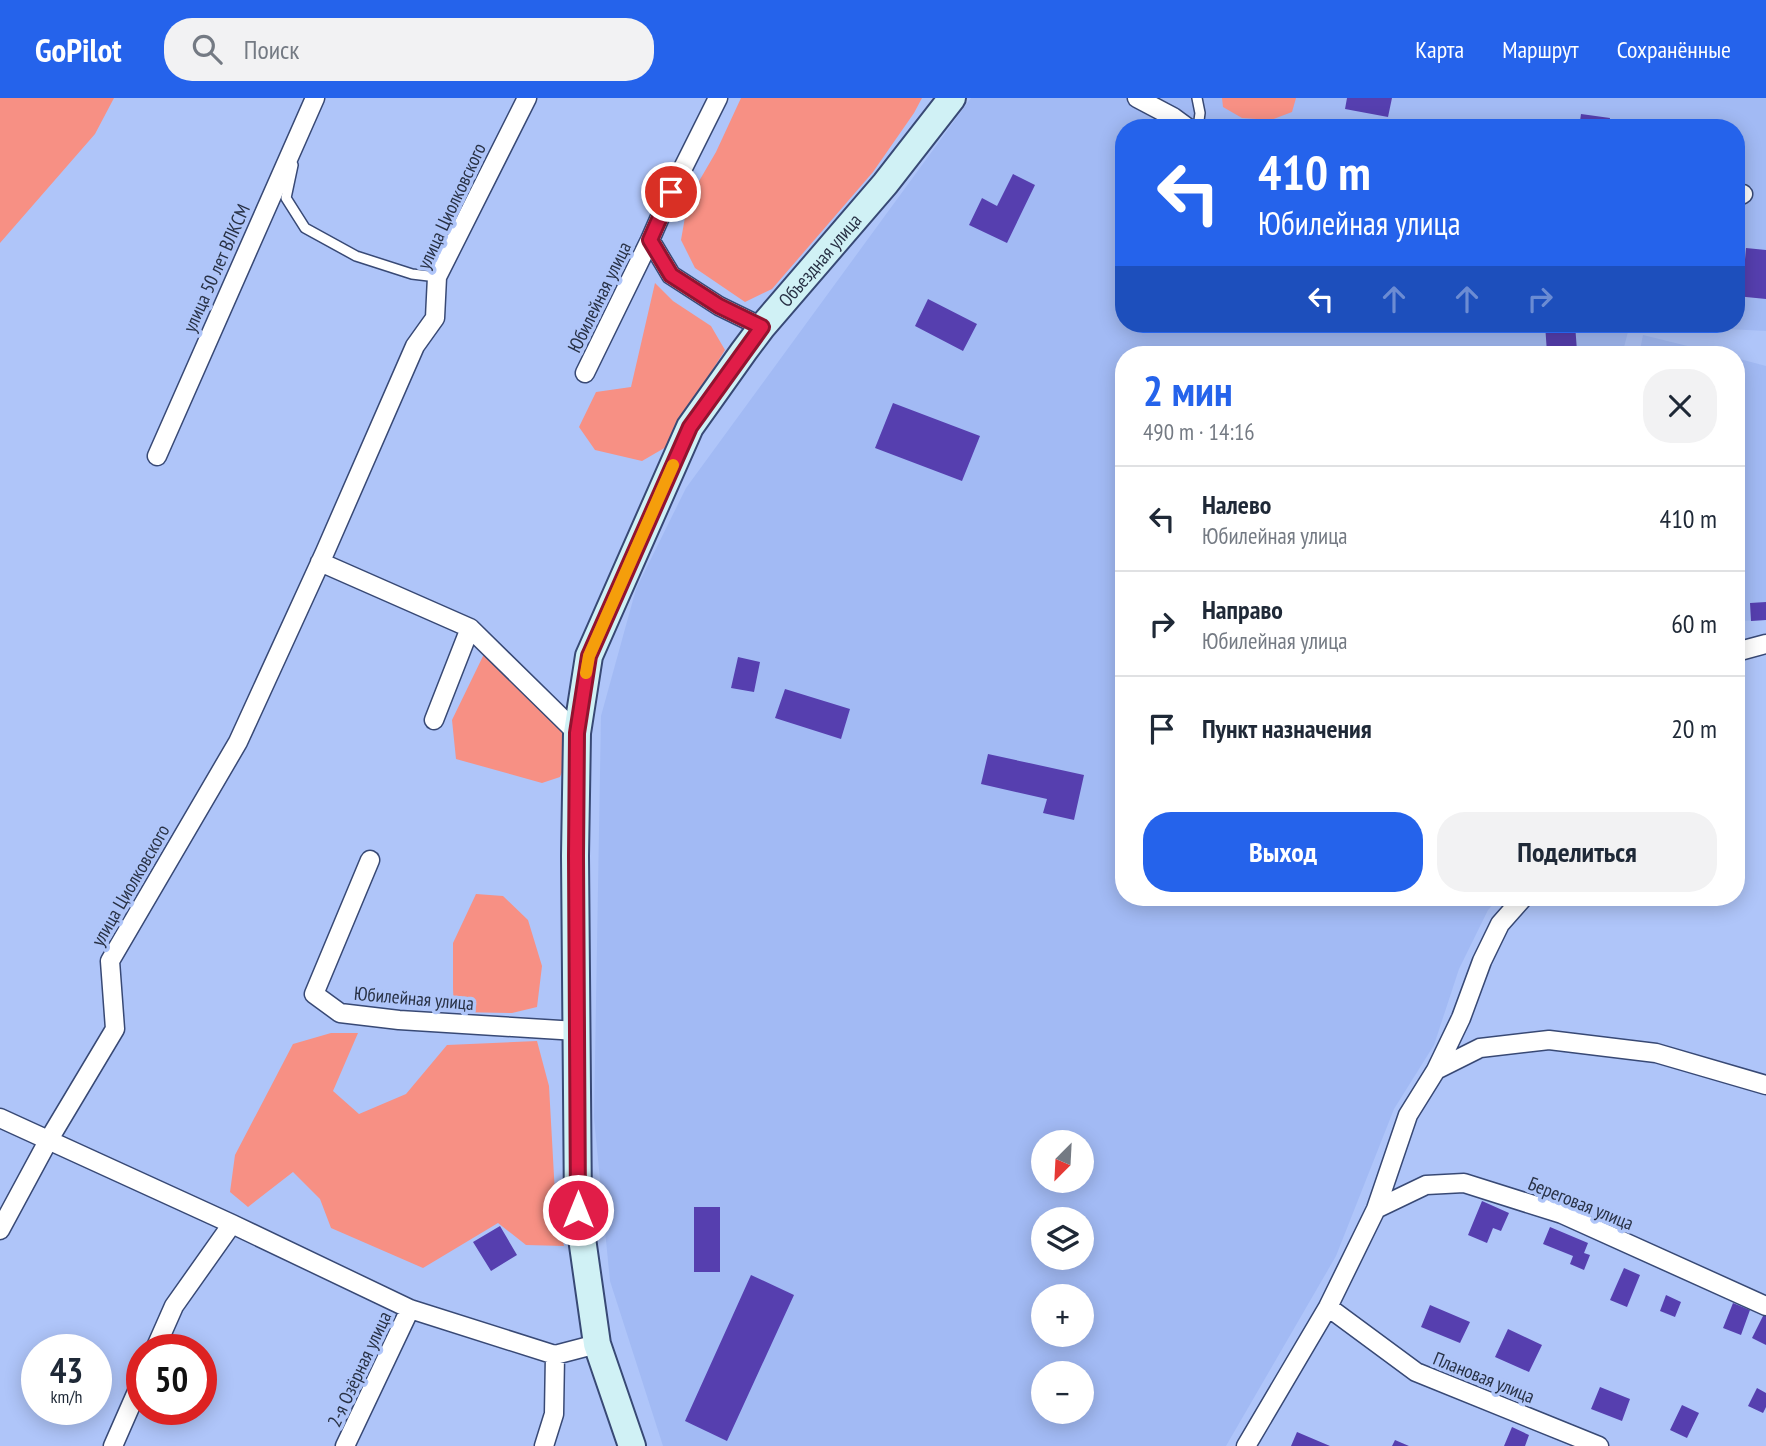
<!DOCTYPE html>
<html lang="ru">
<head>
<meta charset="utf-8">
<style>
	:root { --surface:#fff; --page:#f2f2f3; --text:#1f2937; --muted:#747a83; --line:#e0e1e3; --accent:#2563eb }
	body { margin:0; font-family:"PT Sans Narrow",sans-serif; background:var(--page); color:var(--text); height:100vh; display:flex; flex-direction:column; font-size:26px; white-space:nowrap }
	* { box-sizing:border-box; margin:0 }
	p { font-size:23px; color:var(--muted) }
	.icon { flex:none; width:38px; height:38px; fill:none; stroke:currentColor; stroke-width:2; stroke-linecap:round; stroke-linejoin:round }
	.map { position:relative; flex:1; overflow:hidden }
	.drawer { position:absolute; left:1115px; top:248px; width:630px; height:560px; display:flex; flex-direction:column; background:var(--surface); border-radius:28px; box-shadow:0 4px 18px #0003 }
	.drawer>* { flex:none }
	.banner { position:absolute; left:1115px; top:21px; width:630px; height:214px; border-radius:28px; box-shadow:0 4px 18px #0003; background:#2563eb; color:#fff; overflow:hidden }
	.needle { width:46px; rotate:204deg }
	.buttons { position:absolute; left:1031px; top:1032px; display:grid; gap:14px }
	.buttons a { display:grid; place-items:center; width:63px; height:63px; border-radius:50%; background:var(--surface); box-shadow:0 4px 18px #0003; font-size:35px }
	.speed { position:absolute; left:21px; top:1236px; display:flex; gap:14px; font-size:35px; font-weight:700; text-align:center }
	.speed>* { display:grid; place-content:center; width:91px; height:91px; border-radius:50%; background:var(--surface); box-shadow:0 4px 18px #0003; line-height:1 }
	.speed small { font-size:18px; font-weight:400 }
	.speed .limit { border:10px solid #d22; background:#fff; color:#111 }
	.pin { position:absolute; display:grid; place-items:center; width:60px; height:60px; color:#fff; margin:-30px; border:4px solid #fff; border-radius:50%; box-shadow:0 2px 7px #0007 }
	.me { position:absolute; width:77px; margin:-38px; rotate:0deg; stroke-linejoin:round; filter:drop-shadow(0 0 5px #0008) }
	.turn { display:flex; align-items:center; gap:24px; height:147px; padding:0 28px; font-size:32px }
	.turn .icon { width:91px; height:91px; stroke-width:2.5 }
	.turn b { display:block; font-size:49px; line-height:60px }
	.lanes { display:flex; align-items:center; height:66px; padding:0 28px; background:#0003; justify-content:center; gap:35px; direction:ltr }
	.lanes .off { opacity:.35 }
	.round { display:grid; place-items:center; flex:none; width:74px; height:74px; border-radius:28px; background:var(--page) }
	.summary { display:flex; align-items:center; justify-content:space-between; height:119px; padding:0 28px }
	h1 { font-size:42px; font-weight:800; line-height:52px; color:var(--accent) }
	.primary-button { display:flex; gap:14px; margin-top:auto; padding:14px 28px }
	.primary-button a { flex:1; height:80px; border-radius:28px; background:var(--accent); color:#fff; font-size:28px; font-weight:800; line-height:80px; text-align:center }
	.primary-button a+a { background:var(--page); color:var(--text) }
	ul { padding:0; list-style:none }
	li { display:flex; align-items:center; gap:21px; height:105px; padding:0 28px; border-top:2px solid var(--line) }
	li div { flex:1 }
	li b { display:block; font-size:26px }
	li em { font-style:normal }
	header { display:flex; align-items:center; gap:42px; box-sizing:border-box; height:98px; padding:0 35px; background:var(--accent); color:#fff }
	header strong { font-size:33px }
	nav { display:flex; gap:38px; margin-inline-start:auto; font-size:24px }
	.search { width:490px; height:63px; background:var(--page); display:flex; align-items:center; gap:18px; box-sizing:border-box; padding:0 24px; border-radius:28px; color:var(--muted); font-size:26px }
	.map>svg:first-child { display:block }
</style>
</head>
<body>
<header>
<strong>GoPilot</strong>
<div class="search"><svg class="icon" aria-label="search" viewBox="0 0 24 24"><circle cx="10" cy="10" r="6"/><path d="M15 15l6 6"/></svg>Поиск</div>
<nav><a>Карта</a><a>Маршрут</a><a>Сохранённые</a></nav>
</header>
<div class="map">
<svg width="1766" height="1348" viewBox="0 0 1766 1348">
	<rect width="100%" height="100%" fill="#afc5f9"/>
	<path fill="#a2baf4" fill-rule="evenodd" d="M 971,0 L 1766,0 L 1766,233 L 1632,226 L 1736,226 L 1736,30 L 1124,30 L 1124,226 L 1630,226 L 1622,257 L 1124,257 L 1124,800 L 1499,800 L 1488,812 L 1459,871 L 1434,947 L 1394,1011 L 1336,1158 L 1226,1348 L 663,1348 L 610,1183 L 594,1020 L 601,618 L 636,491 L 686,390 ZM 1043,1045 L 1082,1045 L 1082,1083 L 1043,1083 ZM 1043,1122 L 1082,1122 L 1082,1160 L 1043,1160 ZM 1043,1199 L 1082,1199 L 1082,1237 L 1043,1237 ZM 1043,1276 L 1082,1276 L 1082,1314 L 1043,1314 Z
		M 1643,237 L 1724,257 L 1639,257 Z
		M 1736,260 L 1766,268 L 1766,522 L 1736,523 Z"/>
	<path fill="#f79084" d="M 0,0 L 114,0 L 95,36 L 0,145 Z
		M 741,0 L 922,0 L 914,15 L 873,74 L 772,191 L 745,204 L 695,170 L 681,142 L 688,102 L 716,54 Z
		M 1222,0 L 1296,0 L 1292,14 L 1271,22 L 1242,20 L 1223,9 Z
		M 655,185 L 673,203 L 711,228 L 725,252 L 698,295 L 673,345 L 642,363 L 595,352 L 579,329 L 596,294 L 631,289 Z
		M 485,554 L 568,615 L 571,653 L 560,679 L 542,685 L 456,661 L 452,622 Z
		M 476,796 L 503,798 L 528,822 L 542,868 L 537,909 L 512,915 L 454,914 L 453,890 L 453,845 Z
		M 331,935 L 358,935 L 333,993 L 359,1016 L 406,996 L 447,947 L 537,943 L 549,988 L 556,1114 L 564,1148 L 526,1147 L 498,1125 L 423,1170 L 331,1130 L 320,1101 L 293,1074 L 248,1109 L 230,1094 L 235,1057 L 293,946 Z"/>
	<path fill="#563faf" d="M 1347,0 L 1392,0 L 1388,19 L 1345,11 Z
		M 1581,16 L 1610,20 L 1608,30 L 1579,30 Z
		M 1013,76 L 1035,87 L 1007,145 L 969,127 L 982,100 L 997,108 Z
		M 1746,150 L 1766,152 L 1766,201 L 1736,198 L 1736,184 L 1743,184 Z
		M 928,201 L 977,226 L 963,253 L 915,228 Z
		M 1545,226 L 1575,226 L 1577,253 L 1547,255 Z
		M 893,305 L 980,338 L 962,383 L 875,350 Z
		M 1766,504 L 1766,522 L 1751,523 L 1750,505 Z
		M 738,559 L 760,564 L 754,594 L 731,590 Z
		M 785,591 L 850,611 L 841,641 L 775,620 Z
		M 988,656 L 1084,677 L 1074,722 L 1043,715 L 1047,701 L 981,686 Z
		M 1482,1103 L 1509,1115 L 1501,1133 L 1493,1130 L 1487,1145 L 1468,1137 Z
		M 694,1109 L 720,1109 L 720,1174 L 694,1174 Z
		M 500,1128 L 517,1157 L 491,1173 L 473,1144 Z
		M 1550,1129 L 1588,1145 L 1584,1155 L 1590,1157 L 1584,1172 L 1570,1166 L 1573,1158 L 1543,1146 Z
		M 1624,1170 L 1640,1177 L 1627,1209 L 1610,1202 Z
		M 751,1177 L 794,1197 L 727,1343 L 685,1323 Z
		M 1666,1197 L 1681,1204 L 1675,1219 L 1660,1213 Z
		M 1733,1205 L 1750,1212 L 1741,1237 L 1723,1230 Z
		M 1430,1207 L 1470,1224 L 1460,1245 L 1421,1229 Z
		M 1764,1216 L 1766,1216 L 1766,1247 L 1752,1240 Z
		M 1508,1231 L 1542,1247 L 1529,1274 L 1495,1259 Z
		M 1600,1289 L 1630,1301 L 1622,1323 L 1591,1311 Z
		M 1757,1290 L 1766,1295 L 1766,1309 L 1763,1315 L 1748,1308 Z
		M 1682,1307 L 1699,1315 L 1687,1340 L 1670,1332 Z
		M 1512,1329 L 1529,1337 L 1525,1348 L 1504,1348 Z
		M 1297,1334 L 1330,1348 L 1291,1348 Z
		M 1395,1342 L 1409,1348 L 1392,1348 Z"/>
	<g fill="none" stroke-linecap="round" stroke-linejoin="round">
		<g stroke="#384975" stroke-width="12">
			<path id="lane" d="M 1197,0 L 1200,15 L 1198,30
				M 293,67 L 286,100 L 305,130 L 356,158 L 412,176 L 437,179"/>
		</g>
		<g stroke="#384975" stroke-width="21">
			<path id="street" d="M 718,0 L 671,94 L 650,142 L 671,177 L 719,208 L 762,229
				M 1137,0 L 1173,19 L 1188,30
				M 1736,99 L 1743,96
				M 585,275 L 650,142
				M 157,358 L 315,0
				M 320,464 L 470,530 L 577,635
				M 1736,554 L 1766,546
				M 434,622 L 470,530
				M 370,762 L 314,896 L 340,915 L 399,922 L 577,933
				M 1436,972 L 1461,920 L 1482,863 L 1500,826 L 1523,800
				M 0,1020 L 232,1126 L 410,1211 L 555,1257 L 597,1246
				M 1376,1111 L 1426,1087 L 1464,1085 L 1562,1116 L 1766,1208
				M 0,1132 L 48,1043 L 115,931 L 110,863 L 238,644 L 325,454 L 415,248 L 435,220 L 437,179 L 527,0
				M 1328,1209 L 1416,1274 L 1599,1348
				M 155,1251 L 174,1208 L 232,1126
				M 113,1348 L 142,1282
				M 345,1348 L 410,1211
				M 544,1348 L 554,1316 L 555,1257
				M 1246,1348 L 1328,1209 L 1376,1111 L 1408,1017 L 1436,972 L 1480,950 L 1549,942 L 1656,955 L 1766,987"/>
		</g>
		<g stroke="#384975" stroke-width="30">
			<g id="secondary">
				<path id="s1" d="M 632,1348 L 597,1246 L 578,1112 L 575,758 L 577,635 L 589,558 L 690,329 L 744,253 L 762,229 L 885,86 L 952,0"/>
			</g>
		</g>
		<use href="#lane" stroke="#fff" stroke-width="9"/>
		<use href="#street" stroke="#fff" stroke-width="18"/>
		<use href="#secondary" stroke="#d0f1f5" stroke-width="26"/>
	</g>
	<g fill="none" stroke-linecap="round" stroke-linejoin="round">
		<g stroke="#92132f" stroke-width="18">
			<path id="route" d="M 578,1112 L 576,758 L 577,635 L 589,558 L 690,329 L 762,229 L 719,208 L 671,177 L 650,142 L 671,94"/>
		</g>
		<use href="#route" stroke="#e11d48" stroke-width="12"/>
		<path stroke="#f59e0b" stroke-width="12" d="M 586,575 L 589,558 L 673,367"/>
	</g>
	<g text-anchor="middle" stroke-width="7" stroke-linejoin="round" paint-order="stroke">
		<g font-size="19" fill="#283145" stroke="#afc5f9">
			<text transform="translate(451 108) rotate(-65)" y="7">улица Циолковского</text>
			<text dy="7" stroke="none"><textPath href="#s1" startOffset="1260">Объездная улица</textPath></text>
			<text transform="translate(216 170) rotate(-66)" y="7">улица 50 лет ВЛКСМ</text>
			<text transform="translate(599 199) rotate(-64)" y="7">Юбилейная улица</text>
			<text transform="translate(130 787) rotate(-60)" y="7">улица Циолковского</text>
			<text transform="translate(414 900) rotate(5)" y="7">Юбилейная улица</text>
			<text transform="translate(1581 1105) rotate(22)" y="7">Береговая улица</text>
			<text transform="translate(359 1271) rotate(-65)" y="7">2-я Озёрная улица</text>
			<text transform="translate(1484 1279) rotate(22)" y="7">Плановая улица</text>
		</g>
	</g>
</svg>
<div class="buttons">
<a><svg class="needle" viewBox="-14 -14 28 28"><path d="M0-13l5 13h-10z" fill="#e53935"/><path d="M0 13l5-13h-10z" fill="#747a83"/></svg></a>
<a><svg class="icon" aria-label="layers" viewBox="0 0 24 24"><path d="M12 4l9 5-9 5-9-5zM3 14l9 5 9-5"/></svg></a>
<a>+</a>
<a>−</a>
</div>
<div class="speed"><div>43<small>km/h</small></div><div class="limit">50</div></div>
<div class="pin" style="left:671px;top:94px;background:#d93025"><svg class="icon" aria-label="arrive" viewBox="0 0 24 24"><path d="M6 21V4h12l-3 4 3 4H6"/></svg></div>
<svg class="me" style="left:578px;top:1112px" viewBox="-20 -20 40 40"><circle r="17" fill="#e11d48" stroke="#fff" stroke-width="3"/><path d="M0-11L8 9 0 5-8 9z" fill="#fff"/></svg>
<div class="banner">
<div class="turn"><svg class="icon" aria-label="left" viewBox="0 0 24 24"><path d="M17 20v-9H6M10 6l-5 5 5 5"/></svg><div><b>410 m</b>Юбилейная улица</div></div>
<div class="lanes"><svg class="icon" aria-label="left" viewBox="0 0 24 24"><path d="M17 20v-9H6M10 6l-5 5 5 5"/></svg><svg class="icon off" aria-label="ahead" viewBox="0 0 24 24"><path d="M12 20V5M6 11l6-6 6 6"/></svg><svg class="icon off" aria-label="ahead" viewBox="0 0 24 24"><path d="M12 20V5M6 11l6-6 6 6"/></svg><svg class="icon off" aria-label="right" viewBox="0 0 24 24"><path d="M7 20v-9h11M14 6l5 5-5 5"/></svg></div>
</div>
<section class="drawer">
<div class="summary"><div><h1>2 мин</h1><p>490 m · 14:16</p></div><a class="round"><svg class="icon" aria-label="close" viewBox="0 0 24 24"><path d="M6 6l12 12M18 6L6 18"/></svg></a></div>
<ul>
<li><svg class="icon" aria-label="left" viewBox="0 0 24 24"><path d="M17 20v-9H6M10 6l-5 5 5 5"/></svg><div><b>Налево</b><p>Юбилейная улица</p></div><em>410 m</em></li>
<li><svg class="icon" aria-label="right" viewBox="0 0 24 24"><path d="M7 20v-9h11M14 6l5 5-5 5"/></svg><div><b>Направо</b><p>Юбилейная улица</p></div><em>60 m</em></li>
<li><svg class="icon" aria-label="arrive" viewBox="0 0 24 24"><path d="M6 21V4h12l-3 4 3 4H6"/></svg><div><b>Пункт назначения</b></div><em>20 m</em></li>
</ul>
<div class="primary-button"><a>Выход</a><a>Поделиться</a></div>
</section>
</div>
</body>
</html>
